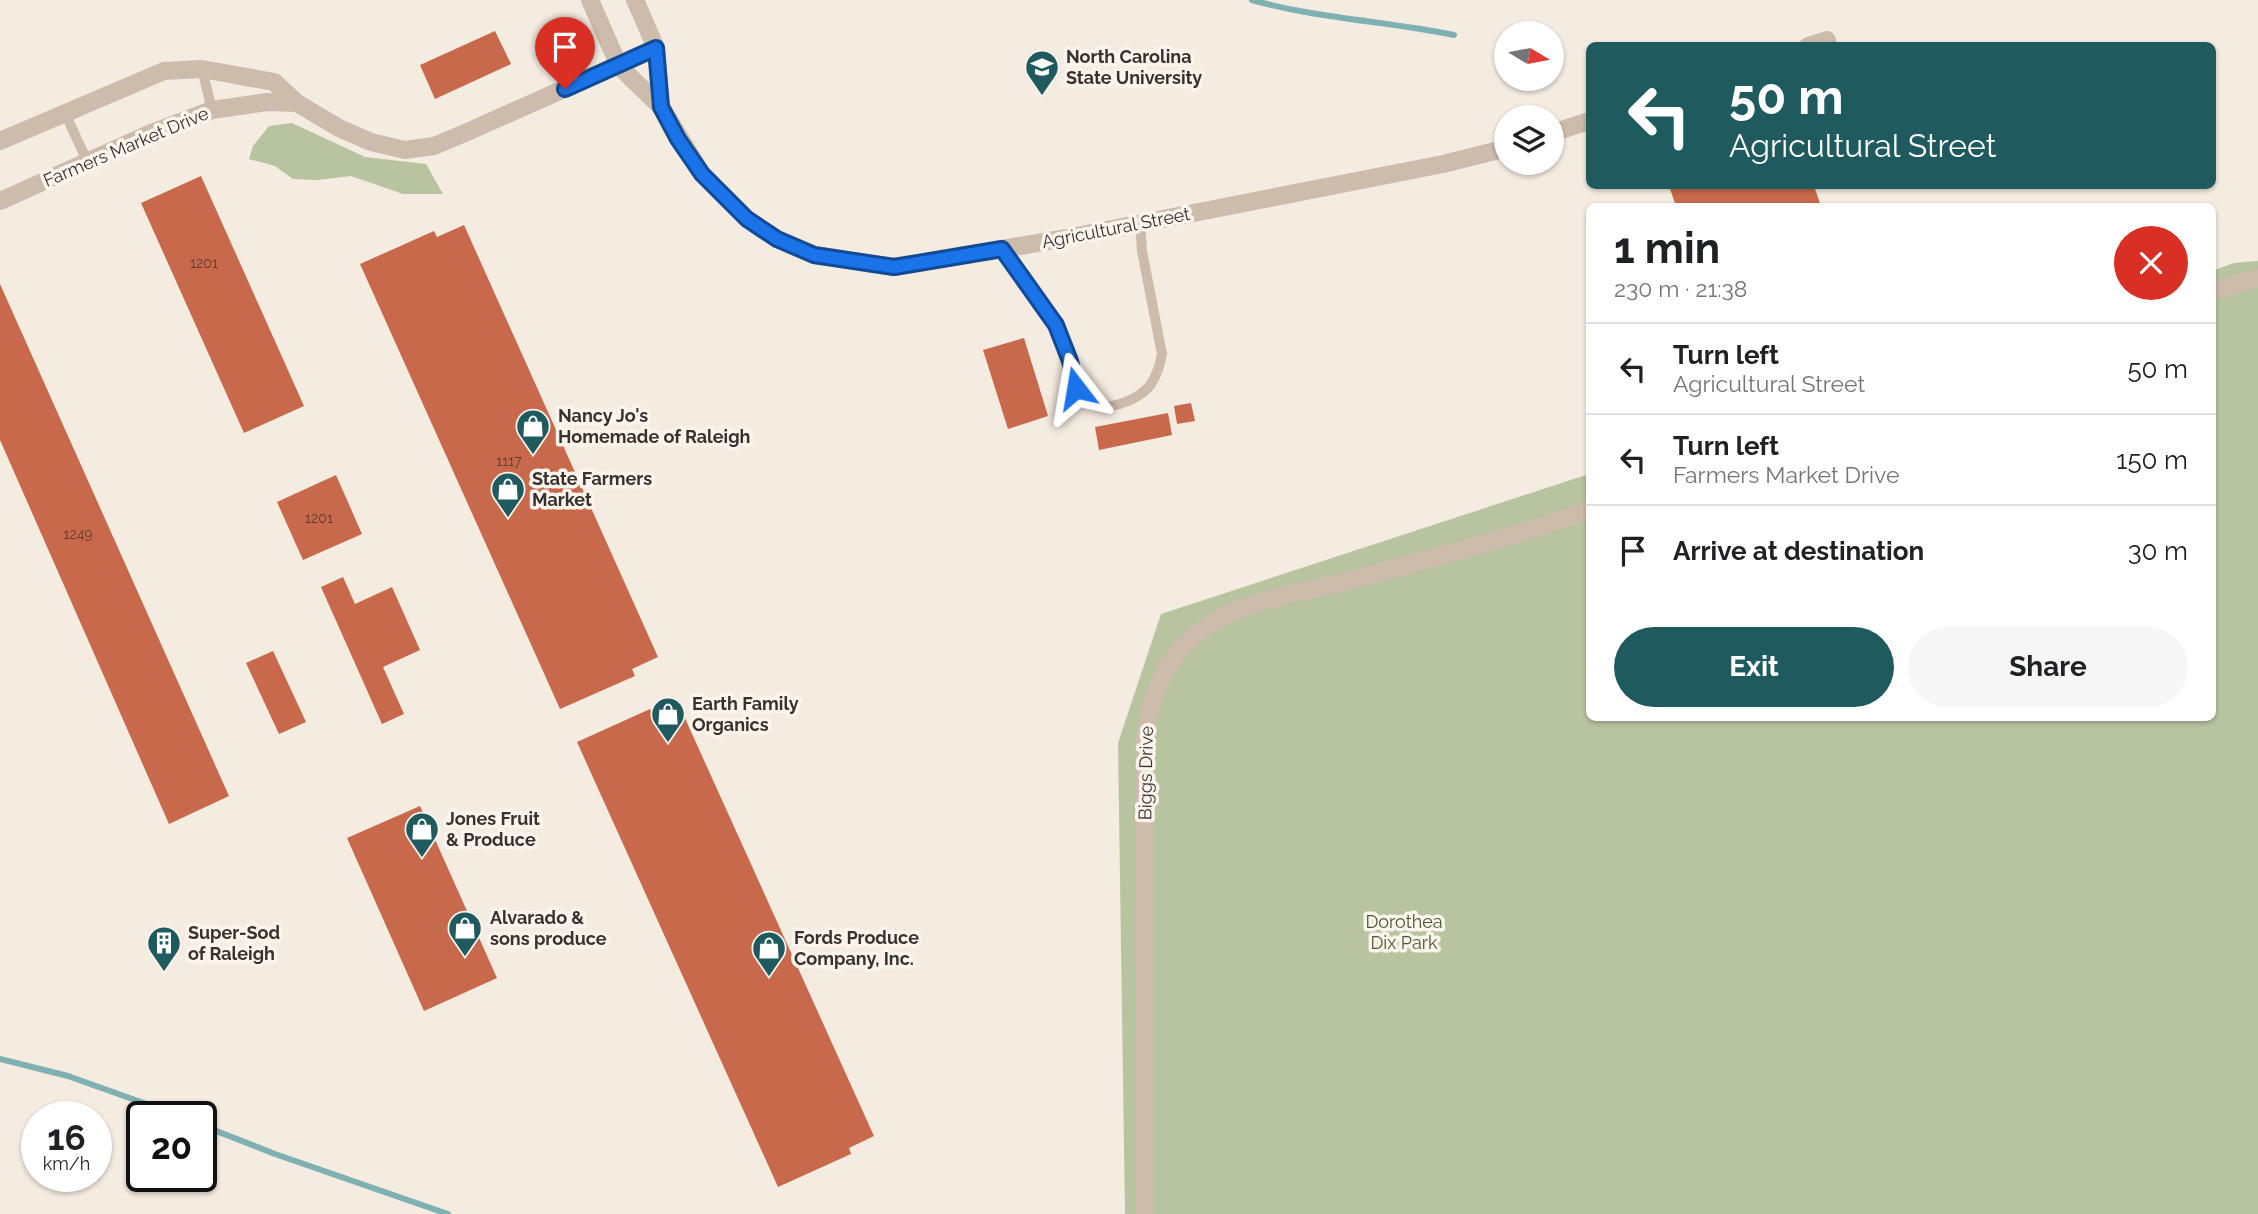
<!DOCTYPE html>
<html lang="en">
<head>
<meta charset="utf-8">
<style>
	:root { --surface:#fff; --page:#f6f6f6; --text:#202124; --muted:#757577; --line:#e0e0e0; --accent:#1f5a5e }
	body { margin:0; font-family:Raleway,sans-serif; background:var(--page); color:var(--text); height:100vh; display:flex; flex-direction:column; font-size:26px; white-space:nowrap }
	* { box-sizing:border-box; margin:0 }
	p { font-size:23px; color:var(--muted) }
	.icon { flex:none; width:38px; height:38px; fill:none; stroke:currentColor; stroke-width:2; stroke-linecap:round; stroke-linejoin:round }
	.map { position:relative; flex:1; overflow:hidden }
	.sheet { position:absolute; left:1586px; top:203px; width:630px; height:518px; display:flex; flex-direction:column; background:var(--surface); border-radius:10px; box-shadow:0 2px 5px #0004 }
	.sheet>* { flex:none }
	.guide { position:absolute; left:1586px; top:42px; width:630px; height:147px; border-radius:10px; box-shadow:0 2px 5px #0004; background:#1f5a5e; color:#fff; overflow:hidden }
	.needle { width:46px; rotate:100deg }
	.tools { position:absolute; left:1494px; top:21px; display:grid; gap:14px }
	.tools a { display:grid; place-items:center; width:70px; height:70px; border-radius:50%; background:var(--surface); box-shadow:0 2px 5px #0004; font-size:35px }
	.speed { position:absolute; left:21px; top:1101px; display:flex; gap:14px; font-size:35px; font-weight:700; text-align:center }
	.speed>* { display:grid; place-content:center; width:91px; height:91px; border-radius:50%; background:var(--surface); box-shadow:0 2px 5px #0004; line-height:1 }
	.speed small { font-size:18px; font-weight:400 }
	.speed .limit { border:4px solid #111; border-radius:10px; background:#fff; color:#111 }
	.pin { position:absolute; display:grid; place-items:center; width:60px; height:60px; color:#fff; margin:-72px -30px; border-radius:50% 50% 50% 0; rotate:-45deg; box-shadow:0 0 7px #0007 }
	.pin .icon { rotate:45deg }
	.me { position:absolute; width:77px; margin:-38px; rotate:346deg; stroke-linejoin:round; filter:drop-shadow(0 0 5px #0008) }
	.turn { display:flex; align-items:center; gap:24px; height:147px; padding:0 28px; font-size:32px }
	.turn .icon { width:91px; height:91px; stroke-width:2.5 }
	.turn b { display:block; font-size:49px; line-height:60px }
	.round { display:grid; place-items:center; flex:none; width:74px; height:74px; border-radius:37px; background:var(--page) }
	.overview { display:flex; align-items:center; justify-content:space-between; height:119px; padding:0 28px }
	h1 { font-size:42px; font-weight:700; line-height:52px }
	.button { display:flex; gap:14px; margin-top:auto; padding:14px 28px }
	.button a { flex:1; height:80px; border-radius:42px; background:var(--accent); color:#fff; font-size:28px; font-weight:700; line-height:80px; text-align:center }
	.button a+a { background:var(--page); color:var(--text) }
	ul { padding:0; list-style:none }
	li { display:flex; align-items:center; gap:21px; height:91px; padding:0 28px; border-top:2px solid var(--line) }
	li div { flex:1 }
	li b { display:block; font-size:26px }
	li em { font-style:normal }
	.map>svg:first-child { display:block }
</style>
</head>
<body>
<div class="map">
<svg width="2258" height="1214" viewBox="0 0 2258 1214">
	<rect width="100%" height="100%" fill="#f4ebe1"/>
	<path fill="#b8c4a0" d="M 292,123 L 365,157 L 426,164 L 443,194 L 403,194 L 351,176 L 318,180 L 293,179 L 275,166 L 249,159 L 253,146 L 269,126 Z
		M 2258,261 L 2258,1214 L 1125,1214 L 1118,743 L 1161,614 L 1589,474 L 1589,718 L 2212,718 L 2212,271 L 2234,263 Z"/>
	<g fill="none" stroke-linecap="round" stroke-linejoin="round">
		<path stroke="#7fb0b2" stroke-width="6" d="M 1252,0 C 1318,19 1387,21 1454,35
			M 0,1059 L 68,1076 L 180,1116
			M 201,1125 L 275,1154 L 448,1214"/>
	</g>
	<path fill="#c8694b" d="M 495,31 L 511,64 L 435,99 L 420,65 Z
		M 201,176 L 304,406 L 244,433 L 141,203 Z
		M 1669,186 L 1814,186 L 1821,206 L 1676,206 Z
		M 464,225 L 658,657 L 632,669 L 635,676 L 560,709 L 360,264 L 434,231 L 437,237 Z
		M 0,284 L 229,796 L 169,824 L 0,440 Z
		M 1024,338 L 1048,416 L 1008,429 L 983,350 Z
		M 1191,403 L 1195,421 L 1177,424 L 1174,406 Z
		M 1168,413 L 1172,435 L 1099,450 L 1095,427 Z
		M 336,475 L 362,534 L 303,560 L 277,502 Z
		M 343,577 L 355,604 L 392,587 L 420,650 L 383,667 L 404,714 L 382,724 L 321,587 Z
		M 273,651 L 306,722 L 279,734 L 246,663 Z
		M 679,705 L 874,1136 L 849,1148 L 851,1154 L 778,1187 L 577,742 L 650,709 L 653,717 Z
		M 420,806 L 497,978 L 424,1011 L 347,838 Z"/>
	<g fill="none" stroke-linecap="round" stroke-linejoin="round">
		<path stroke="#cdbbac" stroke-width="10" d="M 202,69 L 212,110
			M 65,113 L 87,161
			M 1002,249 C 1020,273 1040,298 1055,324 C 1067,345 1070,383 1084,399 C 1100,416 1139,401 1151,384 C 1157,375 1160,365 1162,354 L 1142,251 L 1140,223"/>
		<path stroke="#cdbbac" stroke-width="18" d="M 590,0 L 619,66 L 661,107 L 702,174 L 747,219 L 777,239 L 815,255 L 894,267 L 1061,239 L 1443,164 L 1507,148
			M 635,0 L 656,48 L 661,107
			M 1808,46 L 1827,40
			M 1552,133 L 1589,121
			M 0,141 L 164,71 L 202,69 L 274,82 L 297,103 L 339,128 L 371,142 L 405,150 L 434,146 L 465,133 L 656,48
			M 0,201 L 149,134 L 212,110 L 267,102 L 297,103
			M 2212,291 L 2258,278
			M 1145,1214 L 1145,739 C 1150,694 1167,652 1207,626 C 1245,600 1299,593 1343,582 C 1426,560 1508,539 1589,510"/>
	</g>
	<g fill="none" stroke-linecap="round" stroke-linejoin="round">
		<g stroke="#114b97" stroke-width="18">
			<path id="route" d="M 565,89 L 656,48 L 661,107 L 678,139 L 702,174 L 747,219 L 777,239 L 814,255 L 894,267 L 1002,249 L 1056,325 L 1070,361 L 1076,388"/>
		</g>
		<use href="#route" stroke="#1a73e8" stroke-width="12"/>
	</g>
	<defs>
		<g id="university-pin" transform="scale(1.75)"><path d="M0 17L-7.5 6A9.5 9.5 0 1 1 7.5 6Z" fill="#1f5a5e" stroke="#fbf5ee"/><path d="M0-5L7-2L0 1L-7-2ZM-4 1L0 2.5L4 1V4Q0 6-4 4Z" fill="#fff"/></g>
		<g id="shop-pin" transform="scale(1.75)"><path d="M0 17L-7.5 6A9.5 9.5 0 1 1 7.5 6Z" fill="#1f5a5e" stroke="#fbf5ee"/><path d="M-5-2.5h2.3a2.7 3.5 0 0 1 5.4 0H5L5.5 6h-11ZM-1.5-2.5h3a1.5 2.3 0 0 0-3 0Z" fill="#fff"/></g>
		<g id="building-pin" transform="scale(1.75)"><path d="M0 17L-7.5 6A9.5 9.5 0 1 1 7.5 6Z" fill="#1f5a5e" stroke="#fbf5ee"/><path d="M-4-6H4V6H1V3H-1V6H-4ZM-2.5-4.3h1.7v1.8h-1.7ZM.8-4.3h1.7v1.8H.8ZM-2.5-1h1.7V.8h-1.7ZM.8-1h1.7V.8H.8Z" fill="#fff"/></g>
	</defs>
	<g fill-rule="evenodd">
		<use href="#university-pin" x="1042" y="67"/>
		<use href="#shop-pin" x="533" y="426"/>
		<use href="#shop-pin" x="508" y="489"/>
		<use href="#shop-pin" x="668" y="714"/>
		<use href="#shop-pin" x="422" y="829"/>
		<use href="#shop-pin" x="465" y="928"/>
		<use href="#building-pin" x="164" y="943"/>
		<use href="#shop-pin" x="769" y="948"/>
	</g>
	<g text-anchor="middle" stroke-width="7" stroke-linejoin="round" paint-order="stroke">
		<g font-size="14" fill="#5e3e33">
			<text x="204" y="268">1201</text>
			<text x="509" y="466">1117</text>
			<text x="319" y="523">1201</text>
			<text x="78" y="539">1249</text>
		</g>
		<g font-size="18" font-weight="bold" fill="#3b302b" stroke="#fbf5ee" text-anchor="start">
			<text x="1066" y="63">North Carolina<tspan x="1066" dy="21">State University</tspan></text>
			<text x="558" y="422">Nancy Jo's<tspan x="558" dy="21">Homemade of Raleigh</tspan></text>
			<text x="532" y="485">State Farmers<tspan x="532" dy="21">Market</tspan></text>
			<text x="692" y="710">Earth Family<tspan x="692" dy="21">Organics</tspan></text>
			<text x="446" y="825">Jones Fruit<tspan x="446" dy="21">&amp; Produce</tspan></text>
			<text x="490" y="924">Alvarado &amp;<tspan x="490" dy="21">sons produce</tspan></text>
			<text x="188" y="939">Super-Sod<tspan x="188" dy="21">of Raleigh</tspan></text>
			<text x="794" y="944">Fords Produce<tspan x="794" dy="21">Company, Inc.</tspan></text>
		</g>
		<g font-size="18" fill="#3b302b" stroke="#fbf5ee">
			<text transform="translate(126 147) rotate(-23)" y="6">Farmers Market Drive</text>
			<text transform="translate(1116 228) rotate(-11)" y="6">Agricultural Street</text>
			<text transform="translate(1146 773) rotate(-89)" y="6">Biggs Drive</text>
		</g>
		<g font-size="18" fill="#4a5a2e" stroke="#fbf5ee">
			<text x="1404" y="928">Dorothea<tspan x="1404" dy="21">Dix Park</tspan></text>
		</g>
	</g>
</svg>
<div class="tools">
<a><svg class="needle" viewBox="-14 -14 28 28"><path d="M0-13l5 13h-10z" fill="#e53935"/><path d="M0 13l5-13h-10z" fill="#757577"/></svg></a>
<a><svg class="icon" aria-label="layers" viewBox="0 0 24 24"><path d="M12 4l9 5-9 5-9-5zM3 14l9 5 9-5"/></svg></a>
</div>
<div class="speed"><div>16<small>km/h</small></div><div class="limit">20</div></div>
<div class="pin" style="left:565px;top:89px;background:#d93025"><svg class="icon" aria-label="arrive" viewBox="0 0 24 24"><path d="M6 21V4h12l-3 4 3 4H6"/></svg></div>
<svg class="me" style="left:1076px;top:388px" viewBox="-20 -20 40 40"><path d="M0-17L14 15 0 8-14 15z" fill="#1a73e8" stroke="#fff" stroke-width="4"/></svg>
<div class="guide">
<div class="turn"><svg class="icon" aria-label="left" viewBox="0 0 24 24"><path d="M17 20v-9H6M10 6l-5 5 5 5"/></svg><div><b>50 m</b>Agricultural Street</div></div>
</div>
<section class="sheet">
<div class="overview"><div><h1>1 min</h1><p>230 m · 21:38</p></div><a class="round" style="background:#d93025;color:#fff"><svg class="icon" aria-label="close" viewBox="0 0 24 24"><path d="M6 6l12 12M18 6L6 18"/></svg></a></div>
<ul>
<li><svg class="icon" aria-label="left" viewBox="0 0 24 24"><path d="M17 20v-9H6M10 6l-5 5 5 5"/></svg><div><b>Turn left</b><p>Agricultural Street</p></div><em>50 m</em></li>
<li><svg class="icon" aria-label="left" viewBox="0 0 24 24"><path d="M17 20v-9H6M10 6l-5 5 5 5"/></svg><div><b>Turn left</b><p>Farmers Market Drive</p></div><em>150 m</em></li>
<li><svg class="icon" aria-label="arrive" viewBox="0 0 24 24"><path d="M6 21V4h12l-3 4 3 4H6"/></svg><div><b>Arrive at destination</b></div><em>30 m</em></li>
</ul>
<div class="button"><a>Exit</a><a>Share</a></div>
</section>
</div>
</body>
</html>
